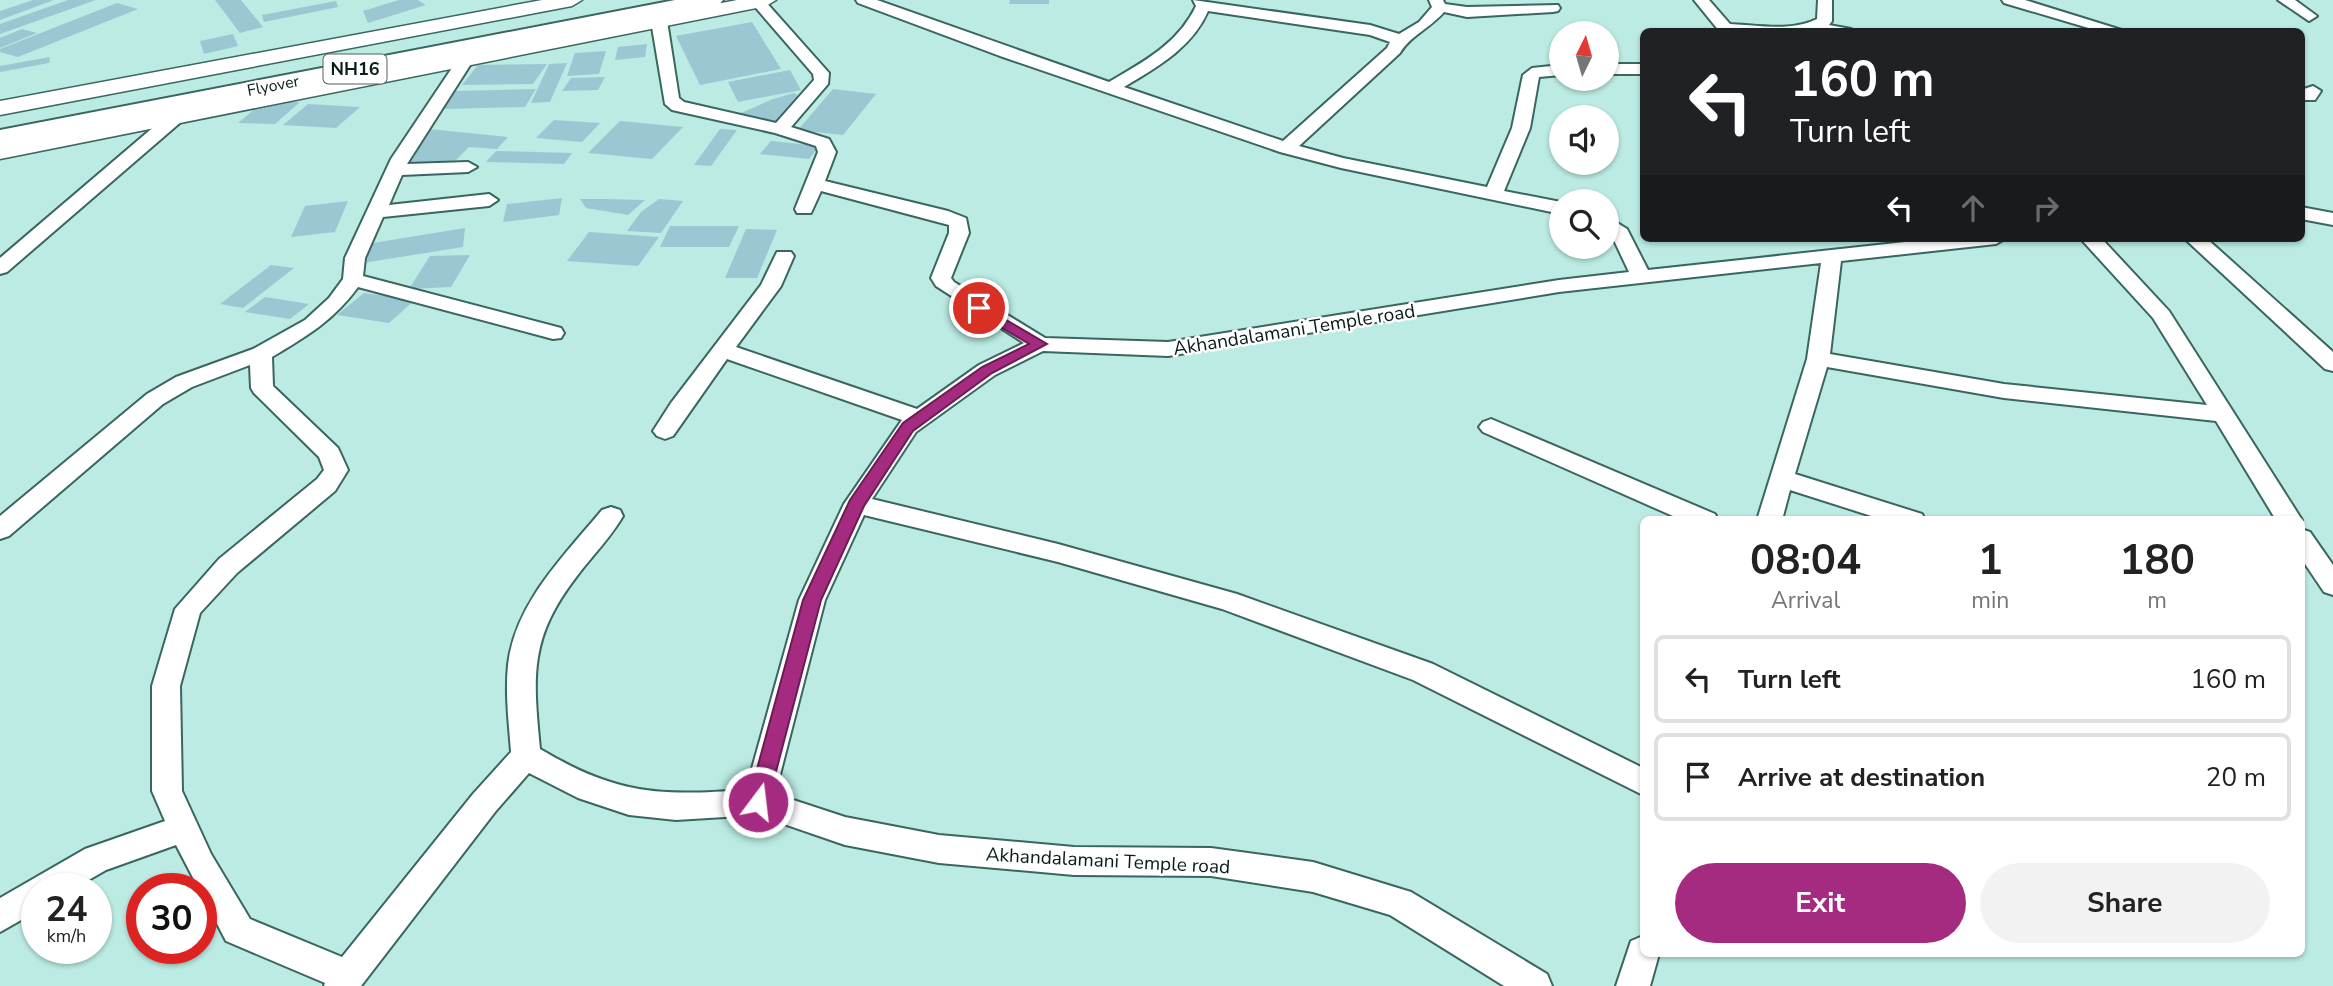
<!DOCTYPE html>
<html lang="en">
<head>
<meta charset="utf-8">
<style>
	:root { --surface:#fff; --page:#f2f2f2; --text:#222; --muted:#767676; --line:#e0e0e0; --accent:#a52b80 }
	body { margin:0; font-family:"Nunito Sans",sans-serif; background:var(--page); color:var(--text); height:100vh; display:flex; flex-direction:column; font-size:26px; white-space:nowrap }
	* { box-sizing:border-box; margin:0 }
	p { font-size:23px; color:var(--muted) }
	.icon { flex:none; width:38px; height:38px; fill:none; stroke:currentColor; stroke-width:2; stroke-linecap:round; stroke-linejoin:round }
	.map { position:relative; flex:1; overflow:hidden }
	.drawer { position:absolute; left:1640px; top:516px; width:665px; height:441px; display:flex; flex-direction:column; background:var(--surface); border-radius:10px; box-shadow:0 2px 5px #0004 }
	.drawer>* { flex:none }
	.hud { position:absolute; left:1640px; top:28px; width:665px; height:214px; border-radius:10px; box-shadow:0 2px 5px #0004; background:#202124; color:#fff; overflow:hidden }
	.needle { width:46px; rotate:5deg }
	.tools { position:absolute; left:1549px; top:21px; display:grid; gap:14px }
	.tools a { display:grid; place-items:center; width:70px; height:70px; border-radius:50%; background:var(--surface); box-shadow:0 2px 5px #0004; font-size:35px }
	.speed { position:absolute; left:21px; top:873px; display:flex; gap:14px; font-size:35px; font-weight:700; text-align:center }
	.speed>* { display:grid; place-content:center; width:91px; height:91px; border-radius:50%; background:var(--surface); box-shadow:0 2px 5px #0004; line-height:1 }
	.speed small { font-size:18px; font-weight:400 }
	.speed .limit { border:10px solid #d22; background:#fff; color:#111 }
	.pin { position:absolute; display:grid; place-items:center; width:60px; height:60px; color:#fff; margin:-30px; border:4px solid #fff; border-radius:50%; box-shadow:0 2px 7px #0007 }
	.me { position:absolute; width:77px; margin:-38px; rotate:15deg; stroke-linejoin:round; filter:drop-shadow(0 0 5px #0008) }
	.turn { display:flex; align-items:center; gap:24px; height:147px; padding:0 35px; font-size:32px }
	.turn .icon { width:91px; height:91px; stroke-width:2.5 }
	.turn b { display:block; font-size:49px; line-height:60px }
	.lanes { display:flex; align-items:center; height:66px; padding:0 35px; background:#0003; justify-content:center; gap:35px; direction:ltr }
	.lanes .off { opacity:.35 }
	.eta { display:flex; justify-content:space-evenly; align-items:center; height:119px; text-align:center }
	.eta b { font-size:42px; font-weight:700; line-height:49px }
	.action { display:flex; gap:14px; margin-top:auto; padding:14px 35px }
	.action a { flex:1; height:80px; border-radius:42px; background:var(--accent); color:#fff; font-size:28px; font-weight:700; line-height:80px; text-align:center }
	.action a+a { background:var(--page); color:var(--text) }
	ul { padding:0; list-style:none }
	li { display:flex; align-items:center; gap:21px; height:88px; margin:0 14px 10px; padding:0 21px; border:4px solid var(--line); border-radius:10px }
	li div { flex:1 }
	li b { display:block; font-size:26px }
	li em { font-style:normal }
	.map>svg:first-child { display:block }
</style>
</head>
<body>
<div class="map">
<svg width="2333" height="986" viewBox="0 0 2333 986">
	<rect width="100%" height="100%" fill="#bbebe3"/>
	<path fill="#9bc7d3" d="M 33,0 L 54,0 L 0,20 L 0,11 Z
		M 68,0 L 96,0 L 0,34 L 0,24 Z
		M 215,0 L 241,0 L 263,27 L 240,33 Z
		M 399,0 L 418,0 L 426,5 L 368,23 L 363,11 Z
		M 1010,0 L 1049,0 L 1049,4 L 1009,4 Z
		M 336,1 L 338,7 L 264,22 L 262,15 Z
		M 117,3 L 138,9 L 18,57 L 0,52 L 0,49 Z
		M 752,22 L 781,69 L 700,85 L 676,36 Z
		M 22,29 L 37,33 L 0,48 L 0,38 Z
		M 233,34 L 238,46 L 204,54 L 200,41 Z
		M 647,44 L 645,57 L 615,60 L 618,47 Z
		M 606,51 L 599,74 L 567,76 L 575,53 Z
		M 50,57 L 49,63 L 0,72 L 0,66 Z
		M 567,63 L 550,102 L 531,103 L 549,64 Z
		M 547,64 L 533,84 L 462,85 L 478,65 Z
		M 790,70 L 801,90 L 738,102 L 728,82 Z
		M 605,77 L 598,90 L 562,91 L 571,78 Z
		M 536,89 L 525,107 L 443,109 L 456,91 Z
		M 833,89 L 876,94 L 843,135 L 798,130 Z
		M 794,93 L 802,99 L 775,125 L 734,116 L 773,99 Z
		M 289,101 L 300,102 L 275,124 L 238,123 L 256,108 Z
		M 308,104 L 360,107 L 336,128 L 283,125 Z
		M 554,120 L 600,123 L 582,142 L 536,138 Z
		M 620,121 L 683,127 L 652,159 L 588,153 Z
		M 429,129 L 508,137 L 497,149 L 469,147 L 452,164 L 407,162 Z
		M 720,129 L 737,130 L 711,166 L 694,165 Z
		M 771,141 L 819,146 L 809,159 L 760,154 Z
		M 496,151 L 572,153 L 564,164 L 486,162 Z
		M 562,198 L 559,215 L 503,222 L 507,204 Z
		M 580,199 L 604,199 L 645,200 L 628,215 L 586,208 Z
		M 659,199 L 683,201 L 661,233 L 627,231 L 641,212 Z
		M 348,201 L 335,232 L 291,237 L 305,206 Z
		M 670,226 L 739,226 L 729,247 L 660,247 Z
		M 465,228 L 463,247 L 363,263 L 367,244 Z
		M 746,229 L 777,230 L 757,278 L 725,278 Z
		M 589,232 L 659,237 L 638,266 L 567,261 Z
		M 470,255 L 451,287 L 409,289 L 430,256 Z
		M 271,265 L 294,268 L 243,308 L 220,304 Z
		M 364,293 L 415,300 L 389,323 L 337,315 Z
		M 265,297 L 309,304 L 290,319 L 245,312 Z"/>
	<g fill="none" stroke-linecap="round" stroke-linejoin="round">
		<g stroke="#3a6560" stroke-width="4">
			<path id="minor" d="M 764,0 L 829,73 L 828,84 L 791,127 L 829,139 L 836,152 L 825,181 L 948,211 L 966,218 L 969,233 L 951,278 L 954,282 L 1045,338 L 1168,342 L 1559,280 L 1629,272 L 1612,236 L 1606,232 L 1606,216 L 1627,229 L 1648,270 L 1942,238 L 2006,238 L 1996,244 L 1841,261 L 1830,354 L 2004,384 L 2207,405 L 2153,318 L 2080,238 L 2101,238 L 2169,311 L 2302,520 L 2276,520 L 2216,421 L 2004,398 L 1827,367 L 1795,474 L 1922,514 L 1925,520 L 1884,520 L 1790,490 L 1782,520 L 1757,520 L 1807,359 L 1821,263 L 1559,292 L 1168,356 L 1043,351 L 995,375 L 916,432 L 872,499 L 1058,544 L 1237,594 L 1433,664 L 1643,768 L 1643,795 L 1413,680 L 1222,609 L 1058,562 L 864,515 L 825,600 L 775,794 L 845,817 L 939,835 L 1074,847 L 1211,848 L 1313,862 L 1411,892 L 1547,974 L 1552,986 L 1504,986 L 1390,915 L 1313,892 L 1211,876 L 1074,875 L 939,863 L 845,845 L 758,815 L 676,820 L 629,815 L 578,798 L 529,773 L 495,812 L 361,986 L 324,986 L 325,983 L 226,941 L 176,845 L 106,870 L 73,889 L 37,889 L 37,911 L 0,932 L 0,898 L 85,849 L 165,821 L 152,791 L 152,686 L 175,609 L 219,559 L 317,479 L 324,470 L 319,457 L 254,393 L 251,388 L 250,365 L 192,387 L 163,404 L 9,536 L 0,539 L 0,516 L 147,394 L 176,377 L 253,349 L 305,320 L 329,298 L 343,279 L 345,258 L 391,159 L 460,56 L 466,54 L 474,59 L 407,164 L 468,162 L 477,167 L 468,172 L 402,175 L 389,205 L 489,194 L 498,200 L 489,206 L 383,217 L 365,258 L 363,276 L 561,328 L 564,333 L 561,338 L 553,339 L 358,287 C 333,321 307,336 272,357 L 273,386 L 338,448 L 348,470 L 335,491 L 237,573 L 200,613 L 180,686 L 182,791 L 211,854 L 250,919 L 342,957 L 473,794 L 511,752 C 509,724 505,694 508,665 C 515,603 564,556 602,510 L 611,507 L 620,510 L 623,516 C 611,537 592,556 577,576 C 529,638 533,675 540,749 C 617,795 659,796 746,790 L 799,600 L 844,504 L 902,420 L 727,359 L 673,436 L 665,439 L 657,436 L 653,431 L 671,403 L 761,285 L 777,252 L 791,252 L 794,256 L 781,286 L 736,347 L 917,409 L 979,365 L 1024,343 L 936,286 L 931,278 L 949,233 L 949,225 L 821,191 L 811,213 L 797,213 L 795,209 L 818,152 L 816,146 L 775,133 L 672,110 L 665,104 L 651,21 L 659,16 L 667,21 L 679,98 L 684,102 L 776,123 L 814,80 L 813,74 L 750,1 Z
				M 856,0 L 877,0 L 1109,82 C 1143,62 1178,44 1196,6 L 1193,0 L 1370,25 L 1399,34 L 1419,22 L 1432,7 L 1429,0 L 1443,0 L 1445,4 L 1467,7 L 1558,5 L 1560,8 L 1558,11 L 1553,12 L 1467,17 L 1444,12 C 1430,28 1409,37 1400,53 L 1299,146 L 1343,158 L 1487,187 L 1512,128 L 1523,75 L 1532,68 L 1561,65 L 1561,75 L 1539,77 L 1530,128 L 1504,191 L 1561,202 L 1561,214 L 1341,168 L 1280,152 L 1000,56 L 858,3 ZM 1208,11 L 1370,35 L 1390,42 L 1387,48 L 1283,141 L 1124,87 C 1157,67 1192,48 1208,11 Z
				M 1694,0 L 1709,0 L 1730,24 C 1757,25 1791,32 1817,19 L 1818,0 L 1832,0 L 1832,21 L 1829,25 L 1851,29 L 1853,32 L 1821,32 L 1819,29 L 1810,32 L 1720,32 Z
				M 2002,0 L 2025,0 L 2128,32 L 2102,32 L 2004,3 Z
				M 2278,0 L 2295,0 L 2317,16 L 2309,21 Z
				M 1606,64 L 1643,64 L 1643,74 L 1606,74 Z
				M 2313,86 L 2321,91 L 2315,100 L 2301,100 L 2301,90 Z
				M 176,112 L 185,117 L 182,121 L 7,272 L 0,274 L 0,258 L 170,113 Z
				M 2301,207 L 2333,213 L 2333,225 L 2301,219 Z
				M 2184,238 L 2206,238 L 2333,352 L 2333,371 L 2325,369 Z
				M 1491,419 L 1715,514 L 1718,520 L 1682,520 L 1483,432 L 1479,427 L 1483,422 Z
				M 2301,529 L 2310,532 L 2333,565 L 2333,595 L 2324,592 L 2301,558 Z
				M 1643,936 L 1643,954 L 1659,954 L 1650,986 L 1616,986 L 1631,941 Z"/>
		</g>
		<g stroke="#3a6560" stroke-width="3">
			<path id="tertiary" d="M 542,0 L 582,0 L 572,6 L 0,115 L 0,101 Z
				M 737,0 L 776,0 L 766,6 L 0,159 L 0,145 Z"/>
		</g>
		<g stroke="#3a6560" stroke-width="4">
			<path id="trunk" d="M 675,0 L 723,0 L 719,5 L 711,7 L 0,146 L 0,130 Z"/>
		</g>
		<use href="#minor" fill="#fff" fill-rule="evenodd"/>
		<use href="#tertiary" fill="#fff" fill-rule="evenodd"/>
		<use href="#trunk" fill="#fff" fill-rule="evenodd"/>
	</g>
	<path fill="#a52b80" stroke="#6b1c53" stroke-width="2" d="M 979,304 L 1047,344 L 992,373 L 913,431 L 864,506 L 821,600 L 768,802 L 765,808 L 758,811 L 751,808 L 748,802 L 803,600 L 850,500 L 903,423 L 982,367 L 1029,344 L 974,311 L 972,308 Z"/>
	<g text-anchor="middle" stroke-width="5" stroke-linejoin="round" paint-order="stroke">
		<g font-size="16" fill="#091c1a" stroke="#fff">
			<text transform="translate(273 85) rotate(-11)" y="6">Flyover</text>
		</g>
		<rect fill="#fff" stroke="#53605f" stroke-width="2" x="323.5" y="54.5" width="63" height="29" rx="5"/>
		<g font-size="18" font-weight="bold" fill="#091c1a">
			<text x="355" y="75">NH16</text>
		</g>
		<g font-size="19" fill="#091c1a" stroke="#fff">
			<text transform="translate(1294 329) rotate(-9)" y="7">Akhandalamani Temple road</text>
			<text transform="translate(1108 860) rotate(3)" y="7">Akhandalamani Temple road</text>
		</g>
	</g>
</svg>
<div class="tools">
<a><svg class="needle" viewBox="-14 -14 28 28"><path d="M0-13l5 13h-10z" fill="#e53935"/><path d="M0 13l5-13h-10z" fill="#767676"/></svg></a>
<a><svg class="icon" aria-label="sound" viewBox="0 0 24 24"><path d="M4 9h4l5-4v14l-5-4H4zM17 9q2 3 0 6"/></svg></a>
<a><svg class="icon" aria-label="search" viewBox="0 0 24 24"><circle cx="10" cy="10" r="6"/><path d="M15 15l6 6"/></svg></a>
</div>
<div class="speed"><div>24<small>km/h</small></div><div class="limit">30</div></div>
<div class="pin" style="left:979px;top:308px;background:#d93025"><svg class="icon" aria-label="arrive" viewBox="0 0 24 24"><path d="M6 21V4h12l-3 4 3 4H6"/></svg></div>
<svg class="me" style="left:758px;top:802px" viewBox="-20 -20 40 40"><circle r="17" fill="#a52b80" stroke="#fff" stroke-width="3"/><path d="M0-11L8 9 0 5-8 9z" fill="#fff"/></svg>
<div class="hud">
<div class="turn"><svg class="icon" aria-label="left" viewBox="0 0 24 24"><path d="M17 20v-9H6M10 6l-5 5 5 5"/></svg><div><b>160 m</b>Turn left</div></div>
<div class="lanes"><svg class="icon" aria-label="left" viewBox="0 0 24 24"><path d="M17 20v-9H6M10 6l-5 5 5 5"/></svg><svg class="icon off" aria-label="ahead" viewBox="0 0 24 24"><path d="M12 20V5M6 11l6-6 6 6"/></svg><svg class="icon off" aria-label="right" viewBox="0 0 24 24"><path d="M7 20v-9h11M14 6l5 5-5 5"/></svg></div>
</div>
<section class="drawer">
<div class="eta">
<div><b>08:04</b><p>Arrival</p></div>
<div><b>1</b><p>min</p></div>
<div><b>180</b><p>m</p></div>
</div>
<ul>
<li><svg class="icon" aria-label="left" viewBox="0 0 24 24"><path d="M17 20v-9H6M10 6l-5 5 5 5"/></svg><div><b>Turn left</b></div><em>160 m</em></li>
<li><svg class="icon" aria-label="arrive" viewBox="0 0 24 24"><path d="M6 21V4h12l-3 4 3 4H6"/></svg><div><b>Arrive at destination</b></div><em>20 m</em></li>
</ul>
<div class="action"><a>Exit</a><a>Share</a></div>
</section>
</div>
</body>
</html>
